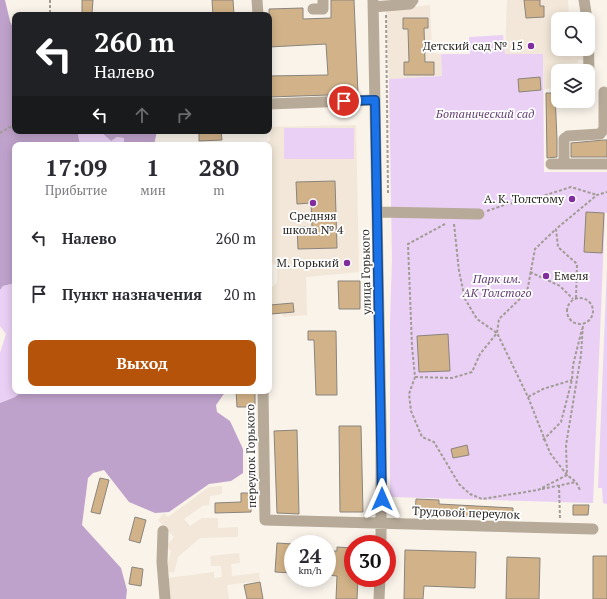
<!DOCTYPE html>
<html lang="ru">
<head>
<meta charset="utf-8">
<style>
	:root { --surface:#fff; --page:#f2f2f3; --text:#2b2b33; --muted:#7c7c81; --accent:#b45309 }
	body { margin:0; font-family:"PT Serif",serif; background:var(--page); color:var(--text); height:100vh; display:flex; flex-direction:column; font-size:15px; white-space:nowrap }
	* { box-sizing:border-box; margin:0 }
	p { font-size:13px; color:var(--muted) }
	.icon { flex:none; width:22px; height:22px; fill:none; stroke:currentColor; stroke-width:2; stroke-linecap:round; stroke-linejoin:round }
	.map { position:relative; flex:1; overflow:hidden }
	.side { position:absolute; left:12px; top:142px; width:260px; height:252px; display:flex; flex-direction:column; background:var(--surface); border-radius:8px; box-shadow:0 2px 10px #0003 }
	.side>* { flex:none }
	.guide { position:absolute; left:12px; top:12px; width:260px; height:122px; border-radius:8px; box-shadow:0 2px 10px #0003; background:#202124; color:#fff; overflow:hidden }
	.tools { position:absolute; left:551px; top:12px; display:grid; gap:8px }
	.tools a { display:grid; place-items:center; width:44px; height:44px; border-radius:8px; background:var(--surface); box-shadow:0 2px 10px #0003; font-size:20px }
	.speed { position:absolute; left:284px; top:535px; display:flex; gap:8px; font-size:20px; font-weight:700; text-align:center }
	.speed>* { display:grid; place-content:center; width:52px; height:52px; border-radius:50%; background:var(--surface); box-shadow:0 2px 10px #0003; line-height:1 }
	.speed small { font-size:10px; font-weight:400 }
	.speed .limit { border:6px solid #d22; background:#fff; color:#111 }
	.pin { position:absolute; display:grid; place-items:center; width:34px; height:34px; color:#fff; margin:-17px; border:2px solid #fff; border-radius:50%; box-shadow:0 1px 4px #0007 }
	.me { position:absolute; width:44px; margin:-22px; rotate:0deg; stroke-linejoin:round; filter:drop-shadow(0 0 3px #0008) }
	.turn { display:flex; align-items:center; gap:14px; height:84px; padding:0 16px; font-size:18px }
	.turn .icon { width:52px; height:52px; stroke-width:2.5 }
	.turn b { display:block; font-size:28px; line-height:34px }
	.lanes { display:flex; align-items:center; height:38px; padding:0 16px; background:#0003; justify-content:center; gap:20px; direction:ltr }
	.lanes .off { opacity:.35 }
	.eta { display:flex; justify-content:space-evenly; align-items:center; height:68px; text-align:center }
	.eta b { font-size:24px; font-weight:800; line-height:28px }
	.button { display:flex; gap:8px; margin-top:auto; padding:8px 16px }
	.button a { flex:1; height:46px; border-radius:8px; background:var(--accent); color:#fff; font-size:16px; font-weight:800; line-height:46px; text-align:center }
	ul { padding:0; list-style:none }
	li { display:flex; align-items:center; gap:12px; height:56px; padding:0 16px }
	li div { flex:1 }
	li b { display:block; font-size:15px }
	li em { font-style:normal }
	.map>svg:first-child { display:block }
</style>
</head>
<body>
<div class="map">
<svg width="607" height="599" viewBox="0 0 607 599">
	<rect width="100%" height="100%" fill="#f9f3ea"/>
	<path fill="#f2e7d8" d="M 507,0 L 568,0 L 569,19 L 558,19 L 558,49 L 583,49 L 583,60 L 578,60 L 578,63 L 557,64 L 557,88 L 544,89 L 543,54 L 505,54 Z
		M 430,5 L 432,53 L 441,54 L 442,76 L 389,79 L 386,10 Z
		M 356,125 L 359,272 L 306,277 L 307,315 L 283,317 L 282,313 L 271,314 L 271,289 L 277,282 L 277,265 L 269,261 L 269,145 L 265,145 L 270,140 L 270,127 Z
		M 222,486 L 222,494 L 210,496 L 209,505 L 202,506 L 184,519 L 190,526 L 202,518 L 218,518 L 218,528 L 238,527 L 238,537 L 200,538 L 178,557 L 174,573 L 166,571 L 171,551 L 166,546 L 174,537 L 158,520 L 164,513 L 168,517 L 209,487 Z
		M 239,553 L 240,563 L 231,564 L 232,576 L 259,573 L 260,581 L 227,585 L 229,599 L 169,599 L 167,578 L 214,572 L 214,578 L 222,577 L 221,566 L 211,566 L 210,556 Z"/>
	<path fill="#ead0f5" d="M 503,35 L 505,54 L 543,54 L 544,172 L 607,172 L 607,213 L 605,213 L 593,503 L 390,497 L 390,321 L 392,260 L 389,79 L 442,76 L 441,54 L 470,54 L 469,37 Z
		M 284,128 L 354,128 L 354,159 L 284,159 Z
		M 79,131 L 100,131 L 111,141 L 117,137 L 124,138 L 124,145 L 80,145 L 78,135 Z
		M 607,267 L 607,504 L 603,503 L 602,488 L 598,488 Z
		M 15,283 L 15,391 L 22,391 L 15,397 L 0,403 L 0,353 L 6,334 L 0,326 L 0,290 L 3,286 Z"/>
	<path fill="#bfa2cb" d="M 0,0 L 5,0 L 10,21 L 15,32 L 15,131 L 79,131 L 78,135 L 80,145 L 15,145 L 15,181 L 13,183 L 15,283 L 3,286 L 0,290 Z
		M 100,131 L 157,131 L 154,145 L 124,145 L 124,138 L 117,137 L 111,141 Z
		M 22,391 L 226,391 L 216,405 L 217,412 L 230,421 L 243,449 L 243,473 L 231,481 L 209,484 L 169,512 L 155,513 L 129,502 L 104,470 L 93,473 L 88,478 L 82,525 L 121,568 L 127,590 L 126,599 L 0,599 L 0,403 L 15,397 Z"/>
	<path fill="#d2b389" stroke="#89847c" d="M 82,0 L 93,0 L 92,13 L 82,13 Z
		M 212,0 L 233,0 L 234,15 L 213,15 Z
		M 331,0 L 354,0 L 358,94 L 269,97 L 269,76 L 328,75 L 326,44 L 269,47 L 269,9 L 303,8 L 303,19 L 331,18 Z
		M 524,0 L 540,0 L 540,6 L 544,6 L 544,17 L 526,18 Z
		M 403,18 L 428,18 L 428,28 L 424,28 L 425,62 L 434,62 L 434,75 L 404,75 L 404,62 L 409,62 L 408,29 L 403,29 Z
		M 540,77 L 541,90 L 519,92 L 518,79 Z
		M 546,93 L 555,93 L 557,140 L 557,157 L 547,158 Z
		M 199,131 L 221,131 L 222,140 L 199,141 Z
		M 604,140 L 607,140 L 607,157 L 571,157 L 571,143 Z
		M 335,181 L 337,248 L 298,249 L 297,227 L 312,227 L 311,203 L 297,204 L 296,182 Z
		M 586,212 L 604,213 L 602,253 L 584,252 Z
		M 338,281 L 360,281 L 360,309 L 339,309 Z
		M 293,303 L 294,312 L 271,314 L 270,305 Z
		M 308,331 L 336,331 L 337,395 L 316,395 L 314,340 L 308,340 Z
		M 448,334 L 450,371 L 419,372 L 417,336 Z
		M 236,391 L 255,391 L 255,407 L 237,407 Z
		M 339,426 L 361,426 L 363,512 L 340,512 Z
		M 297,430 L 299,514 L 277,513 L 274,431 Z
		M 467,445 L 469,455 L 453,458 L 451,449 Z
		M 100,478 L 109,480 L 100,514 L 91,512 Z
		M 241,493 L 251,493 L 251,512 L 215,513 L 215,503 L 241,502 Z
		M 416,499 L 439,500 L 439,504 L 513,508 L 513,519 L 415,514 Z
		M 573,505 L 589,505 L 588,515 L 573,515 Z
		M 135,517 L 146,520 L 140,543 L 129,540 Z
		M 277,543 L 293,544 L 293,573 L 275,572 Z
		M 337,547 L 353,548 L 353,578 L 358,578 L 357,599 L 336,599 L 337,576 L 327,575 L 327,551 L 337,551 Z
		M 405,550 L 476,552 L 475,588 L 424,586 L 423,599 L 404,599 Z
		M 593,556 L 607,556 L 607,599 L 593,599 Z
		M 507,557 L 540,558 L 539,599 L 506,599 Z
		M 132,567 L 143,569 L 141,586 L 129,584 Z
		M 260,582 L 263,599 L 247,599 L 244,585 Z"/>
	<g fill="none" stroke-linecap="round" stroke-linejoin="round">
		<path stroke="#a09b94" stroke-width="2" stroke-dasharray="3 2" stroke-linecap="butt" d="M 50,0 L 50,15
			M 386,15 L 388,193
			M 0,133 L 15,124
			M 487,211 L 507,204 L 524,202 L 571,187 L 597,195
			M 445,224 L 408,244 L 412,346 L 415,377 L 409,394 L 411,411 L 422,437 L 434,442 L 459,484 L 470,494 L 482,499 L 538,490 L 567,475 L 566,445 L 581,355 L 583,324
			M 454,224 L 459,271 L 465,299 L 477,319 L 497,333 L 528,397 L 543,389 L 572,380
			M 530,272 L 560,286 L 573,299
			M567 311a13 13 0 1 1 26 0a13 13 0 1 1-26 0Z
			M 576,298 L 577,264 L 558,247 L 556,229 L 597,195 L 607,192
			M 415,377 L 452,378 L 472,372 L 480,354 L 497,333 L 499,319 L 527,292 L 535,249 L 556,229
			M 528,397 L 550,453 L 567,475 L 576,482 L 580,490
			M 543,440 L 561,422 L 572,380 L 573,365 L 582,329
			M 559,485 L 560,519
			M 542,489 L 576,482"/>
		<path stroke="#b7aa98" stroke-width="11" d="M 257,0 L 258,15
			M 373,0 L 381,425 L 381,544
			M 584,0 L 587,19
			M 373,7 L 410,4 L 413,0
			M 313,9 L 323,9 L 323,0
			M 588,22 L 589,74
			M 269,104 L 375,100
			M 551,164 L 607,164
			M 564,164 L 564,139 L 568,136 L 600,134 L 604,129 L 604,92
			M 377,212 L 479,214
			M 263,391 L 265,520 L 593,529
			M 163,531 L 162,562 L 165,599
			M 379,599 L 380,578"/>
	</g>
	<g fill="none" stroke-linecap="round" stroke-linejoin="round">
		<g stroke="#114b97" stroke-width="10">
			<path id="route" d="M 344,101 L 375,100 L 382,499"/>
		</g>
		<use href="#route" stroke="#1a73e8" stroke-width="7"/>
	</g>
	<g fill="#802d9d" stroke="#fff" stroke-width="1.5">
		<circle cx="531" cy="46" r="4"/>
		<circle cx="572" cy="199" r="4"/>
		<circle cx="313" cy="203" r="4"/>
		<circle cx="347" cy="263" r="4"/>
		<circle cx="546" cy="276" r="4"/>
	</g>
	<g text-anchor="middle" stroke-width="3.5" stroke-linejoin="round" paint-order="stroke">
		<g font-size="12" fill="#2a2824" stroke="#fff" text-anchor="end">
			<text x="523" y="50">Детский сад № 15</text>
			<text x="564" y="203">А. К. Толстому</text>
			<text x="313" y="220" text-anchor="middle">Средняя<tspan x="313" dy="14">школа № 4</tspan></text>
			<text x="339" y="267">М. Горький</text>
			<text x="554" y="280" text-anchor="start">Емеля</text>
		</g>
		<g font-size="12" font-style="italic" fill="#643e73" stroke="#fff">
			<text x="485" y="118">Ботанический сад</text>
			<text x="497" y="283">Парк им.<tspan x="497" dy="14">АК Толстого</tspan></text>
		</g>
		<g font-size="12" fill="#2a2824" stroke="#fff">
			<text transform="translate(366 272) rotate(-91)" y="4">улица Горького</text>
			<text transform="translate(251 456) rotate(-91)" y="4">переулок Горького</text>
			<text transform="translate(466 513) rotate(2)" y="4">Трудовой переулок</text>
		</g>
	</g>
</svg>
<div class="tools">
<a><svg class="icon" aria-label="search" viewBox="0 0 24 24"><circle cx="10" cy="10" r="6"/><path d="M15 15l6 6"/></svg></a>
<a><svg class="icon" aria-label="layers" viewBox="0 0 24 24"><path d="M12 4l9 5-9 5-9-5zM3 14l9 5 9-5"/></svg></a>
</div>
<div class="speed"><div>24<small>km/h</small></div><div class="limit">30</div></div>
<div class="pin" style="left:344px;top:101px;background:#d93025"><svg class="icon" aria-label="arrive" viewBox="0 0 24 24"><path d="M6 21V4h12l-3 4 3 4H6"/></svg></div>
<svg class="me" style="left:382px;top:499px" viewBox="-20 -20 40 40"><path d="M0-17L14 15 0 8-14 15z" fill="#1a73e8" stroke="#fff" stroke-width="4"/></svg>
<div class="guide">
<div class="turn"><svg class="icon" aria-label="left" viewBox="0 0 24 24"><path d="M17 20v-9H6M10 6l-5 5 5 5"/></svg><div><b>260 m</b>Налево</div></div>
<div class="lanes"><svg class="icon" aria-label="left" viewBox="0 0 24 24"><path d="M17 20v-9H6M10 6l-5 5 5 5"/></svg><svg class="icon off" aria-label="ahead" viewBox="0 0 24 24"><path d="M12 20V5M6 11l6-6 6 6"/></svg><svg class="icon off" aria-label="right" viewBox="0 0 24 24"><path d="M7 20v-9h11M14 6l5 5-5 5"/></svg></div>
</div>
<section class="side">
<div class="eta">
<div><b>17:09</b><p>Прибытие</p></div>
<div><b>1</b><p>мин</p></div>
<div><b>280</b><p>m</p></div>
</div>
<ul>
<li><svg class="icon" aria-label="left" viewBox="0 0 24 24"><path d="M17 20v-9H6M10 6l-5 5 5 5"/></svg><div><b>Налево</b></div><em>260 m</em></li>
<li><svg class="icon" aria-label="arrive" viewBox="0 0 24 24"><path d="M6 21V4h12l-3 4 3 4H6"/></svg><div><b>Пункт назначения</b></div><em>20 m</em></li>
</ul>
<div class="button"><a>Выход</a></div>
</section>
</div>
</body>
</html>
